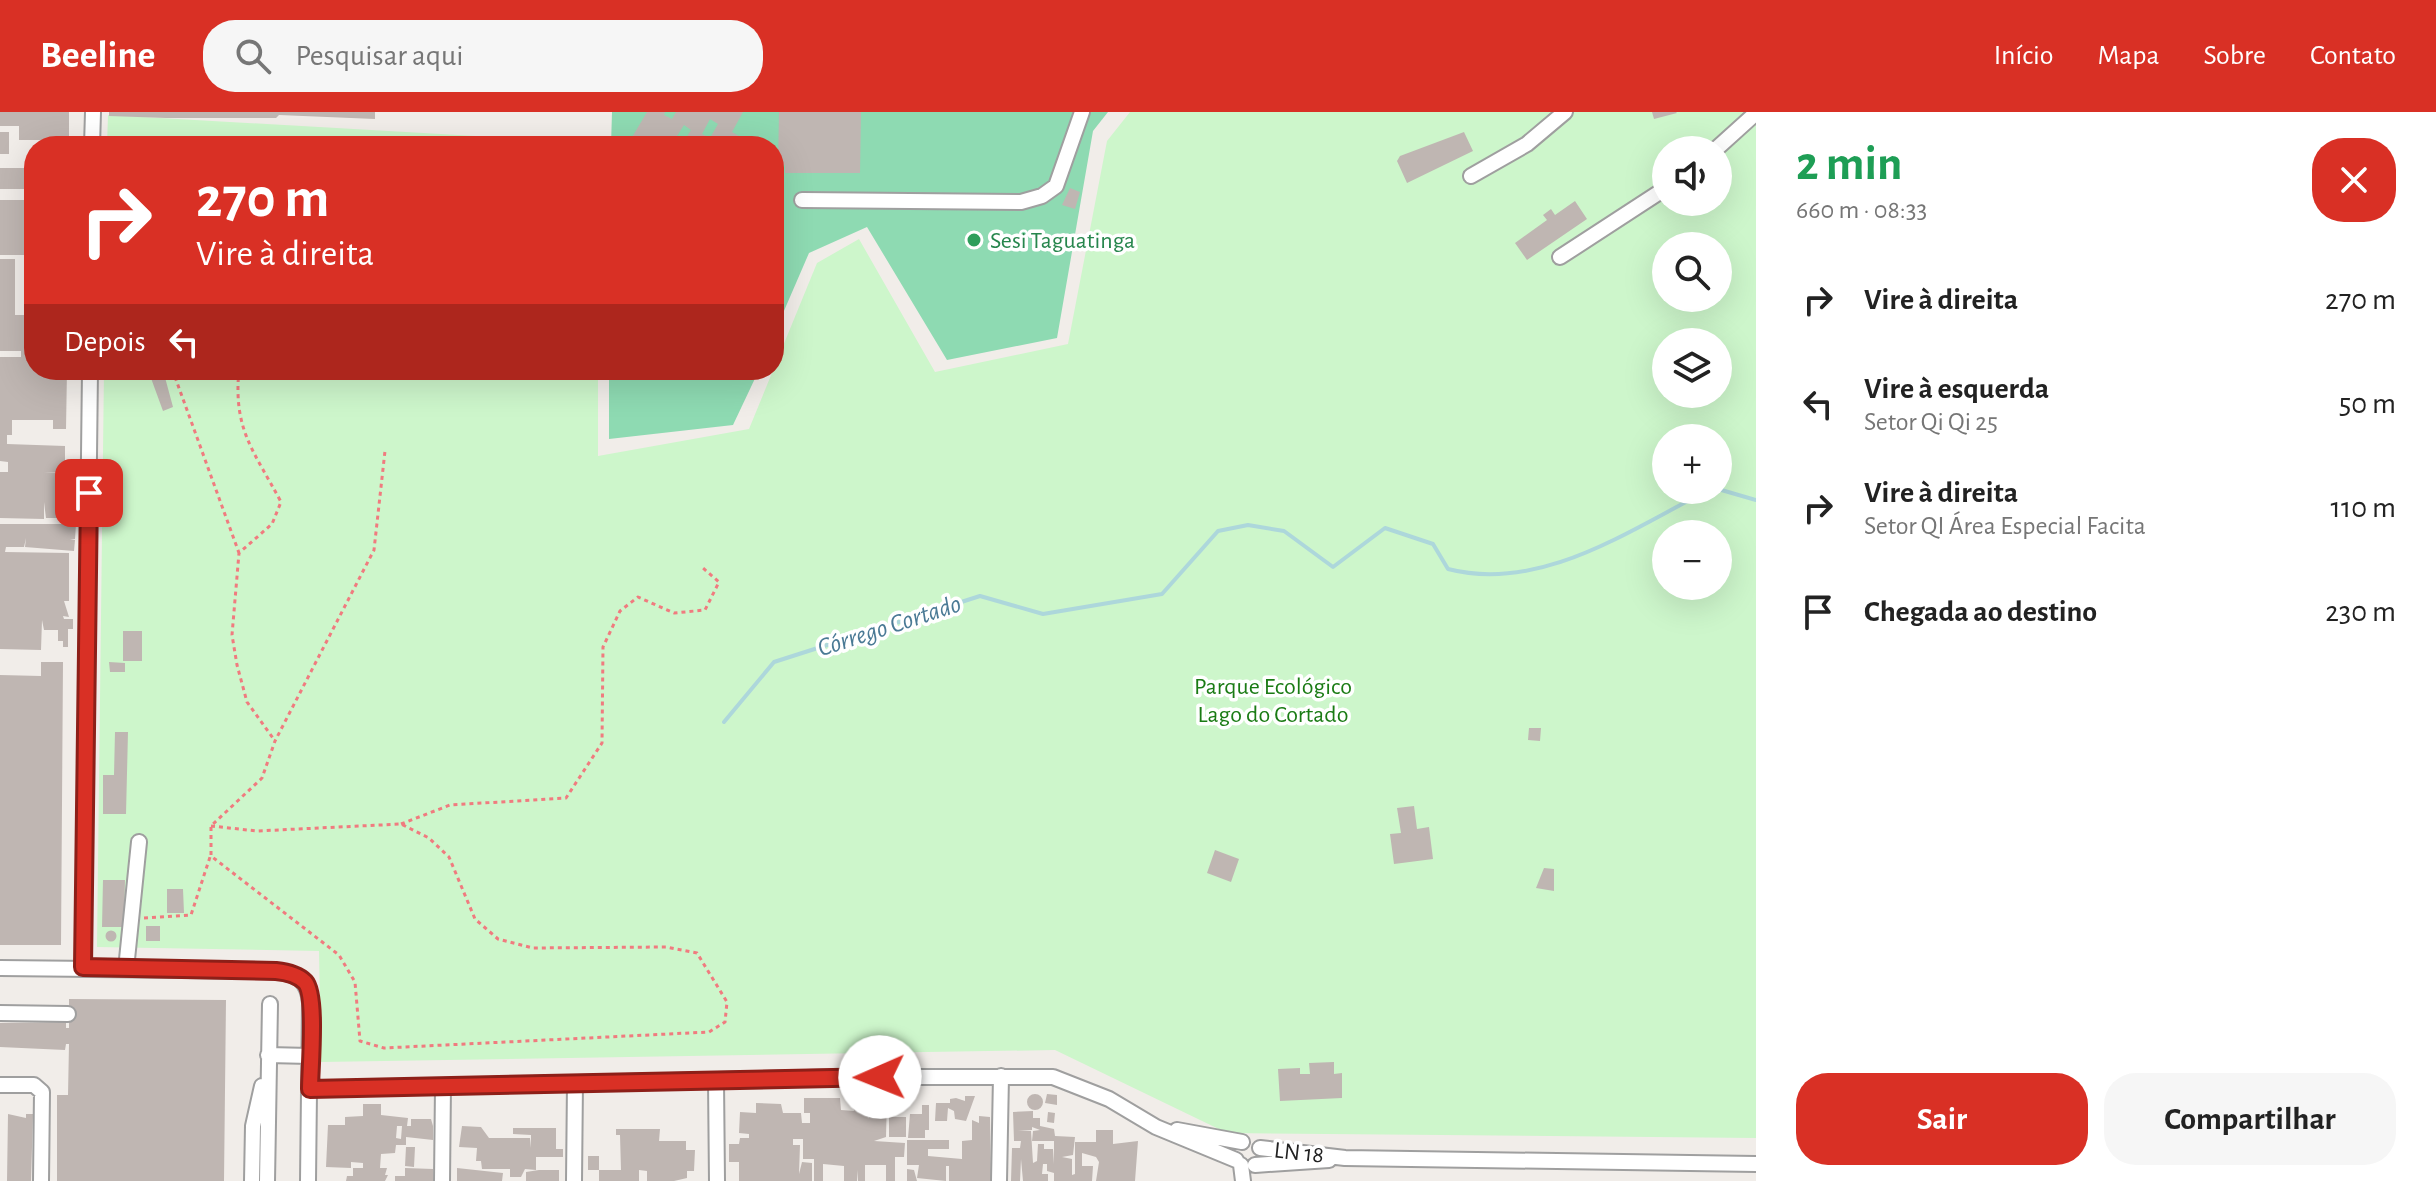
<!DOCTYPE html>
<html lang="pt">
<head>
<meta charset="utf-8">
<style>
	:root { --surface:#fff; --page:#f6f6f6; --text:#222; --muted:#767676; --accent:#d93025 }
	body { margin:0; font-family:"Alegreya Sans",sans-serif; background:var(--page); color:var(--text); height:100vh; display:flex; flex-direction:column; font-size:30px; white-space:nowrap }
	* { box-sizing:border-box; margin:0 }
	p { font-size:26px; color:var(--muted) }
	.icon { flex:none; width:44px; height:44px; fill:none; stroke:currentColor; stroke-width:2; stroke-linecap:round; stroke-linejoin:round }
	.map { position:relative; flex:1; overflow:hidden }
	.details { display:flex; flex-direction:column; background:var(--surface); width:680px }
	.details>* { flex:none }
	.top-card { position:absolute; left:24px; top:24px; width:760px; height:244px; border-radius:32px; box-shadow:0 8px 32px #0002; background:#d93025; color:#fff; overflow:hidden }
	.fabs { position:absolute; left:1652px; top:24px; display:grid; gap:16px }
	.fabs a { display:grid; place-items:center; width:80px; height:80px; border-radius:50%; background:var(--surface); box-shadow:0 8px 32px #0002; font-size:40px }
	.pin { position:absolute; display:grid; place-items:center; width:68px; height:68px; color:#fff; margin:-34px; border-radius:16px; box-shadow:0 4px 12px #0006 }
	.me { position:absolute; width:88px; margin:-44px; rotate:269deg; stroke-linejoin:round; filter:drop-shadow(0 0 6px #0008) }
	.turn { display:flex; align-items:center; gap:28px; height:168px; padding:0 40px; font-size:36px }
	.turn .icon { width:104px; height:104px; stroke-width:2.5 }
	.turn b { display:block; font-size:56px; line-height:68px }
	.then { display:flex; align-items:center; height:76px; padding:0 40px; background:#0003; gap:16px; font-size:30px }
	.round { display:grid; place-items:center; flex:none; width:84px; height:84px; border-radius:32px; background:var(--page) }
	.head { display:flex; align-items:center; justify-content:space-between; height:136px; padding:0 40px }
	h1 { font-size:48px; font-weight:600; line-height:60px; color:#1e9e55 }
	.button { display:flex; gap:16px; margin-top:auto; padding:16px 40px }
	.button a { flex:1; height:92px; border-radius:32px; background:var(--accent); color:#fff; font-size:32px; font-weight:600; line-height:92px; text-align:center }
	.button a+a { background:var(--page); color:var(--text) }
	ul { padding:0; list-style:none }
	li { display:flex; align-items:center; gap:24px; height:104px; padding:0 40px }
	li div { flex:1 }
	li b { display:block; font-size:30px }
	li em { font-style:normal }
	header { display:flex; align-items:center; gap:48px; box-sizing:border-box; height:112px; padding:0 40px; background:var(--accent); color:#fff }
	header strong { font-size:38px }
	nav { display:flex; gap:44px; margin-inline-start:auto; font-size:28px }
	.search { width:560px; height:72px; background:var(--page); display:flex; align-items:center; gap:20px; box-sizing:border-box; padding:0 28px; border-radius:32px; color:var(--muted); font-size:30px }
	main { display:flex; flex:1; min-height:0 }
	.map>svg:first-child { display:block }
</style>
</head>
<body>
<header>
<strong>Beeline</strong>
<div class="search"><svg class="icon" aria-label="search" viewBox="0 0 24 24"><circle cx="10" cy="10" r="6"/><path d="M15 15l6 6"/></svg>Pesquisar aqui</div>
<nav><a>Início</a><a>Mapa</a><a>Sobre</a><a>Contato</a></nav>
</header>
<main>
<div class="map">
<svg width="1756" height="1069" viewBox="0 0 1756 1069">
	<rect width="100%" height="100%" fill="#f1ede9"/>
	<path fill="#cdf6cb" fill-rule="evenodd" d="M 1130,0 L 1756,0 L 1756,1026 L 1227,1021 L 1055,938 L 321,950 L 319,839 L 97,835 L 104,258 L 598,258 L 598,344 L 749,317 L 817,151 L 859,127 L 935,260 L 1068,232 L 1107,29 ZM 1666,38 L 1718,38 L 1718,90 L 1666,90 ZM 1666,134 L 1718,134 L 1718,186 L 1666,186 ZM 1666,230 L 1718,230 L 1718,282 L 1666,282 ZM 1666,326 L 1718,326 L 1718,378 L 1666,378 ZM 1666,422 L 1718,422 L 1718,474 L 1666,474 Z
		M 108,3 L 600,31 L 600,34 L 107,34 Z"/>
	<path fill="#8edab2" d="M 612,0 L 1108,0 L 1093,19 L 1057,226 L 947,248 L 867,115 L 809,141 L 774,222 L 774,34 L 611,34 Z
		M 609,258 L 759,258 L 733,313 L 609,327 Z"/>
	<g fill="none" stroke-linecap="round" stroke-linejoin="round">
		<path stroke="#add7db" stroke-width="4" d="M 1718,377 L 1756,388
			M 724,610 L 774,550 L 980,484 L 1043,502 L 1162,482 L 1218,419 L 1248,413 L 1284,419 L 1333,455 L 1385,416 L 1433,432 L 1448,457 C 1541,481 1629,418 1709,378"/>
	</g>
	<path fill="#bfb6b2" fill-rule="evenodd" d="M 0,0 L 69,0 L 69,28 L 19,28 L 19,14 L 0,14 Z
		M 109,0 L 375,0 L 375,7 L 279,3 L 276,6 L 166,6 L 109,4 Z
		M 647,0 L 665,0 L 664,3 L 672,7 L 676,0 L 743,0 L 732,20 L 751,31 L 705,34 L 699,27 L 695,34 L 642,34 L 631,27 ZM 710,7 L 718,12 L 710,26 L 702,22 ZM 684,13 L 691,18 L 683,31 L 675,27 Z
		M 779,0 L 861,0 L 860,61 L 785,61 L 785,53 L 778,53 Z
		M 1652,0 L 1676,0 L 1677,1 L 1654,7 Z
		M 0,20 L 9,20 L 9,42 L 0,42 Z
		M 1464,20 L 1473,39 L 1407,71 L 1397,49 L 1400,44 Z
		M 0,56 L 34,56 L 34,77 L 0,77 Z
		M 1070,76 L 1080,80 L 1075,97 L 1062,93 Z
		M 0,88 L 34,88 L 34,119 L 31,122 L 34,122 L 34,140 L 31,143 L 0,143 Z
		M 1575,89 L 1587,107 L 1527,148 L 1515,131 L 1547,108 L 1543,103 L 1551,97 L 1555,103 Z
		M 0,147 L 15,147 L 15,203 L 34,203 L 34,258 L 67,258 L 66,317 L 53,317 L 53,308 L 12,308 L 12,323 L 7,323 L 7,332 L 65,334 L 65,360 L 44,360 L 66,361 L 61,406 L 46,406 L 44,390 L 44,407 L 0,406 L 0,360 L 8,360 L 8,350 L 0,349 L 0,245 L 21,245 L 21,239 L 0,239 Z
		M 148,258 L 163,258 L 173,295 L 163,299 Z
		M 0,412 L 76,412 L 75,427 L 70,427 L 75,428 L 74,439 L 25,435 L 26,426 L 24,435 L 6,435 L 5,440 L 69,441 L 69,489 L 64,489 L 69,505 L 63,504 L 64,507 L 73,507 L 73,517 L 68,517 L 68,535 L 63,535 L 63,529 L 58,529 L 58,518 L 44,518 L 42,508 L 41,538 L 0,537 Z
		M 123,519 L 142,519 L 142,549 L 123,549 Z
		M 41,550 L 63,550 L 61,833 L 0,833 L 0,563 L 41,564 Z
		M 109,550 L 125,551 L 125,560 L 110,560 Z
		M 1529,616 L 1541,616 L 1540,629 L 1528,628 Z
		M 115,620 L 128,620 L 126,702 L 103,702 L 103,663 L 114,663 Z
		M 1414,694 L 1417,717 L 1429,715 L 1433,747 L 1394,752 L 1390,722 L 1401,721 L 1397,696 Z
		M 1215,738 L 1239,747 L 1231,770 L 1207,761 Z
		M 1544,756 L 1554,757 L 1554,779 L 1536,776 Z
		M 103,768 L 125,768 L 124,815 L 102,815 Z
		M 167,777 L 183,777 L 184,801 L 167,801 Z
		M 146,814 L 160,814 L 160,829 L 146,829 Z
		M105.5 824a5.5 5.5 0 1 1 11 0a5.5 5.5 0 1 1-11 0Z
		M 69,887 L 226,888 L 224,1069 L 57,1069 L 57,983 L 68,983 L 69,932 L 66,932 L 65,938 L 0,935 L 0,911 L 66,910 L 66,916 L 69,916 Z
		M 1334,950 L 1334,962 L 1342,961 L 1342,986 L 1280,989 L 1278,957 L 1300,956 L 1300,962 L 1310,962 L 1309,951 Z
		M1027 990a8 8 0 1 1 16 0a8 8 0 1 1-16 0Z
		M 1047,982 L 1057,983 L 1057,993 L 1045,991 Z
		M 965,984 L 975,984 L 966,1009 L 955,1007 L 954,999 L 948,996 L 947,1009 L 935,1009 L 936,991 L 950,991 L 950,987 L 956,986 L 965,989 Z
		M 804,986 L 840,986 L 841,998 L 854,999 L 852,987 L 867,989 L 868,1007 L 870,1000 L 872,1005 L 875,1003 L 875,988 L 887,987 L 886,1025 L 874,1029 L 905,1031 L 904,1045 L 895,1045 L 895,1069 L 886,1069 L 886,1053 L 865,1053 L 865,1069 L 858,1069 L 858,1058 L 857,1069 L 844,1069 L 844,1054 L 823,1052 L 823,1069 L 814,1069 L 814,1047 L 803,1047 L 803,1027 L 793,1027 L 793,1033 L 800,1033 L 799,1062 L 802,1050 L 812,1051 L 812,1069 L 739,1069 L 739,1050 L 729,1050 L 729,1032 L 739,1032 L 740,1026 L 749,1026 L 749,1022 L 739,1021 L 740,1000 L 756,1001 L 756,991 L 781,992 L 783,1001 L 801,1001 L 802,1011 L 810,1011 L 810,1001 L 804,1001 Z
		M 363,992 L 381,992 L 381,1003 L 408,1006 L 407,1014 L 411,1014 L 411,1007 L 431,1007 L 433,1014 L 433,1028 L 406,1025 L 406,1033 L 396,1033 L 395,1041 L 381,1042 L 380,1056 L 387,1056 L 385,1063 L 388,1063 L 385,1069 L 346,1069 L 347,1064 L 353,1064 L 353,1056 L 363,1056 L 363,1051 L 351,1050 L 351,1056 L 326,1055 L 328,1013 L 345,1013 L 345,1005 L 363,1004 ZM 397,1014 L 402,1014 L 401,1027 L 396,1026 Z
		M 922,993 L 929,993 L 929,1018 L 925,1018 L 925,1026 L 908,1026 L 910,1002 L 922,1002 Z
		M 1033,999 L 1033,1006 L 1040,1006 L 1040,1014 L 1054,1017 L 1055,1024 L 1075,1025 L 1073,1043 L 1062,1045 L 1072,1047 L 1072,1063 L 1075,1062 L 1075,1030 L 1096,1030 L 1096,1018 L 1113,1018 L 1113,1032 L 1138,1029 L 1135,1069 L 1096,1069 L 1099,1050 L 1096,1045 L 1082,1041 L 1082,1054 L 1093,1054 L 1092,1069 L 1054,1069 L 1054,1061 L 1047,1059 L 1047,1052 L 1043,1052 L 1042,1062 L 1048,1062 L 1048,1069 L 1023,1069 L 1021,1047 L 1020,1069 L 1011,1069 L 1012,1036 L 1020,1036 L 1021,1029 L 1014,1029 L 1013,1000 ZM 1032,1015 L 1040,1018 L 1033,1019 L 1032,1029 L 1054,1029 L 1054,1052 L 1053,1037 L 1044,1037 L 1044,1032 L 1038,1032 L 1037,1049 L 1033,1051 L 1031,1019 L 1018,1019 L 1032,1018 Z
		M 1048,1000 L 1055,1001 L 1054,1011 L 1047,1010 Z
		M 8,1002 L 26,1006 L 26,1002 L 33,1002 L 31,1069 L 7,1069 Z
		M 979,1004 L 990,1005 L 991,1069 L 949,1069 L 949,1054 L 946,1054 L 946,1069 L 917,1066 L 919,1053 L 907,1053 L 907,1028 L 949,1028 L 949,1037 L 928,1037 L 928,1044 L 962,1047 L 962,1029 L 972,1028 L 972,1008 L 979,1011 Z
		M 889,1005 L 906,1005 L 906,1025 L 889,1025 Z
		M 462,1014 L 481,1015 L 489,1026 L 530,1026 L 531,1036 L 531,1023 L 513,1022 L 513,1016 L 556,1016 L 556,1037 L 563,1037 L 563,1045 L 536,1045 L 536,1058 L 525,1057 L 521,1065 L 510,1065 L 510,1057 L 482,1057 L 481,1049 L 476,1049 L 477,1036 L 459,1035 Z
		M 616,1017 L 660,1017 L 659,1029 L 686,1029 L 686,1038 L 695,1038 L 694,1059 L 687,1059 L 687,1066 L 674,1069 L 647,1069 L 647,1059 L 639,1058 L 639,1069 L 599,1069 L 599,1058 L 588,1058 L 588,1044 L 599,1044 L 599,1058 L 621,1058 L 620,1023 L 616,1023 Z
		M 406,1035 L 415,1035 L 414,1055 L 405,1054 Z
		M 405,1056 L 433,1057 L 433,1069 L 395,1069 L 395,1064 L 405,1064 Z
		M 457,1056 L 503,1061 L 502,1069 L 457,1069 Z
		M 907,1057 L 914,1058 L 917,1069 L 907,1069 Z
		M 539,1058 L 559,1058 L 559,1069 L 526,1069 L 526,1060 Z"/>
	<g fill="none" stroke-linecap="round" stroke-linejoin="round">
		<g stroke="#9f9f9f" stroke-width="18">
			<path id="minor" d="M 92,34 L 93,0
				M 1715,38 L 1756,1
				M 1471,64 L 1527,32 L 1565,0
				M 802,88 L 1021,90 L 1042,84 L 1056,74 L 1082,0
				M 1560,145 L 1666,76
				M 83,855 L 90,258
				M 0,856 L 276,859 C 298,862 308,869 310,891 L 308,1069
				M 126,857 L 139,730
				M 0,901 L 68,902
				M 268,943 L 310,944
				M 716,969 L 717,1069
				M 0,973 L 34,973 L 42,980 L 41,1069
				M 310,977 L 849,965 L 1053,965 L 1109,987 L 1156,1015 L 1236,1048
				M 1177,1018 L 1242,1030
				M 1260,1036 L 1345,1046 L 1756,1052
				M 1241,1053 L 1243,1069
				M 1255,1053 L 1329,1048
				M 252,1069 L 253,1014 L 262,974
				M 267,1069 L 270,892
				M 442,1069 L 443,974
				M 574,1069 L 575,971
				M 999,1069 L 1001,964"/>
		</g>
		<path stroke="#f07b7f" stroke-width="3" stroke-dasharray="4 4" stroke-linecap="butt" d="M 179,258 L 175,265 L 239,441
			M 239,258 C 233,318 254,339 281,390 L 272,412 L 239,441 L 232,523 L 237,553 L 247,590 L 275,629
			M 401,712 L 450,693 L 566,686 L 602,631 L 603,535 L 620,499 L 638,485 L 674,501 L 705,498 L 719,470 L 703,456
			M 211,714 L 257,719 L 401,712 L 429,726 L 449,745 L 475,807 L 498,827 L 533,836 L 666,835 L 697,841 L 727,890 L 725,910 L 709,920 L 384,936 L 360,929 L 355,870 L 339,843 L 211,744 L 211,714 L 262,666 L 275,629 L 374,438 L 385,339
			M 144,806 L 191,803 L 210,745"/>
		<use href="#minor" stroke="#fff" stroke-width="14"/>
	</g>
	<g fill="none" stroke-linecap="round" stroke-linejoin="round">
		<g stroke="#8d1f18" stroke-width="20">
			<path id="route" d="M 89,381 L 83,855 L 276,859 C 286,860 297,862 305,870 C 317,883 310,957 310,977 L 880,965"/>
		</g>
		<use href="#route" stroke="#d93025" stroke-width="14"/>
	</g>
	<circle fill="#2e9e5b" stroke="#fff" stroke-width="3" cx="974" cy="128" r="8"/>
	<g text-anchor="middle" stroke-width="7" stroke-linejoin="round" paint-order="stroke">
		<g font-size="24" fill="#27864d" stroke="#fff" text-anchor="start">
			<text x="990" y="136">Sesi Taguatinga</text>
		</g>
		<g font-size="24" fill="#1a7b14" stroke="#fff">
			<text x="1273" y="582">Parque Ecológico<tspan x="1273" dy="28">Lago do Cortado</tspan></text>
		</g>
		<g font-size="24" fill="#222" stroke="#fff">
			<text transform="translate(1299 1040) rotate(6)" y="8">LN 18</text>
		</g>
		<g font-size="26" font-style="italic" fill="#4a7a95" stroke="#fff">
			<text transform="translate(889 513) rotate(-18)" y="9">Córrego Cortado</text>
		</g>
	</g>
</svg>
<div class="fabs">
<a><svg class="icon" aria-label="sound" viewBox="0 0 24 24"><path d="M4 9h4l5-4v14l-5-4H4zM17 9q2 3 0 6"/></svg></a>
<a><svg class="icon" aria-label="search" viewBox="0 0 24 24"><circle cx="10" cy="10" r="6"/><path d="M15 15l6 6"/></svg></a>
<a><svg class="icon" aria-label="layers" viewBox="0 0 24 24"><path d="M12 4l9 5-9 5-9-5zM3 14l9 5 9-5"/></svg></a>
<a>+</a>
<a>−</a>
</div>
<div class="pin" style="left:89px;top:381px;background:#d93025"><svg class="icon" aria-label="arrive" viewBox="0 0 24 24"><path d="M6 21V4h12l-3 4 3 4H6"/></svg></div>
<svg class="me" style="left:880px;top:965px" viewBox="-20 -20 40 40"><circle r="19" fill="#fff"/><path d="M0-13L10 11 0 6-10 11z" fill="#d93025"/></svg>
<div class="top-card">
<div class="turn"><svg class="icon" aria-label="right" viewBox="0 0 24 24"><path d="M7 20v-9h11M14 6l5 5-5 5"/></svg><div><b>270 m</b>Vire à direita</div></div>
<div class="then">Depois<svg class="icon" aria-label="left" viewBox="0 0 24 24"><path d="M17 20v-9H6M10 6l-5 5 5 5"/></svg></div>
</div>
</div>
<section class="details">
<div class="head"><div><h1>2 min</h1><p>660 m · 08:33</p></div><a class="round" style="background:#d93025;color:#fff"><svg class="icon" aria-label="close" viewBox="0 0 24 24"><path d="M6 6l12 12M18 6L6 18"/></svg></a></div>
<ul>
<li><svg class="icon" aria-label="right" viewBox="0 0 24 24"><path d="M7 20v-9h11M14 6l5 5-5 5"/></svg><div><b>Vire à direita</b></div><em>270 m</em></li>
<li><svg class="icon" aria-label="left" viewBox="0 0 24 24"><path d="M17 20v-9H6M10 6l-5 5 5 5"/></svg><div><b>Vire à esquerda</b><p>Setor Qi Qi 25</p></div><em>50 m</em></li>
<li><svg class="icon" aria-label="right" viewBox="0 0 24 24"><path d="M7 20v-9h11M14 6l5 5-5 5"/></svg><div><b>Vire à direita</b><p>Setor QI Área Especial Facita</p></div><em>110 m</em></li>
<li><svg class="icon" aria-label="arrive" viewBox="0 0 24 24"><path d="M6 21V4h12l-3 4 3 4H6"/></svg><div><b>Chegada ao destino</b></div><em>230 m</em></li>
</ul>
<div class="button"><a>Sair</a><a>Compartilhar</a></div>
</section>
</main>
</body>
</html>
